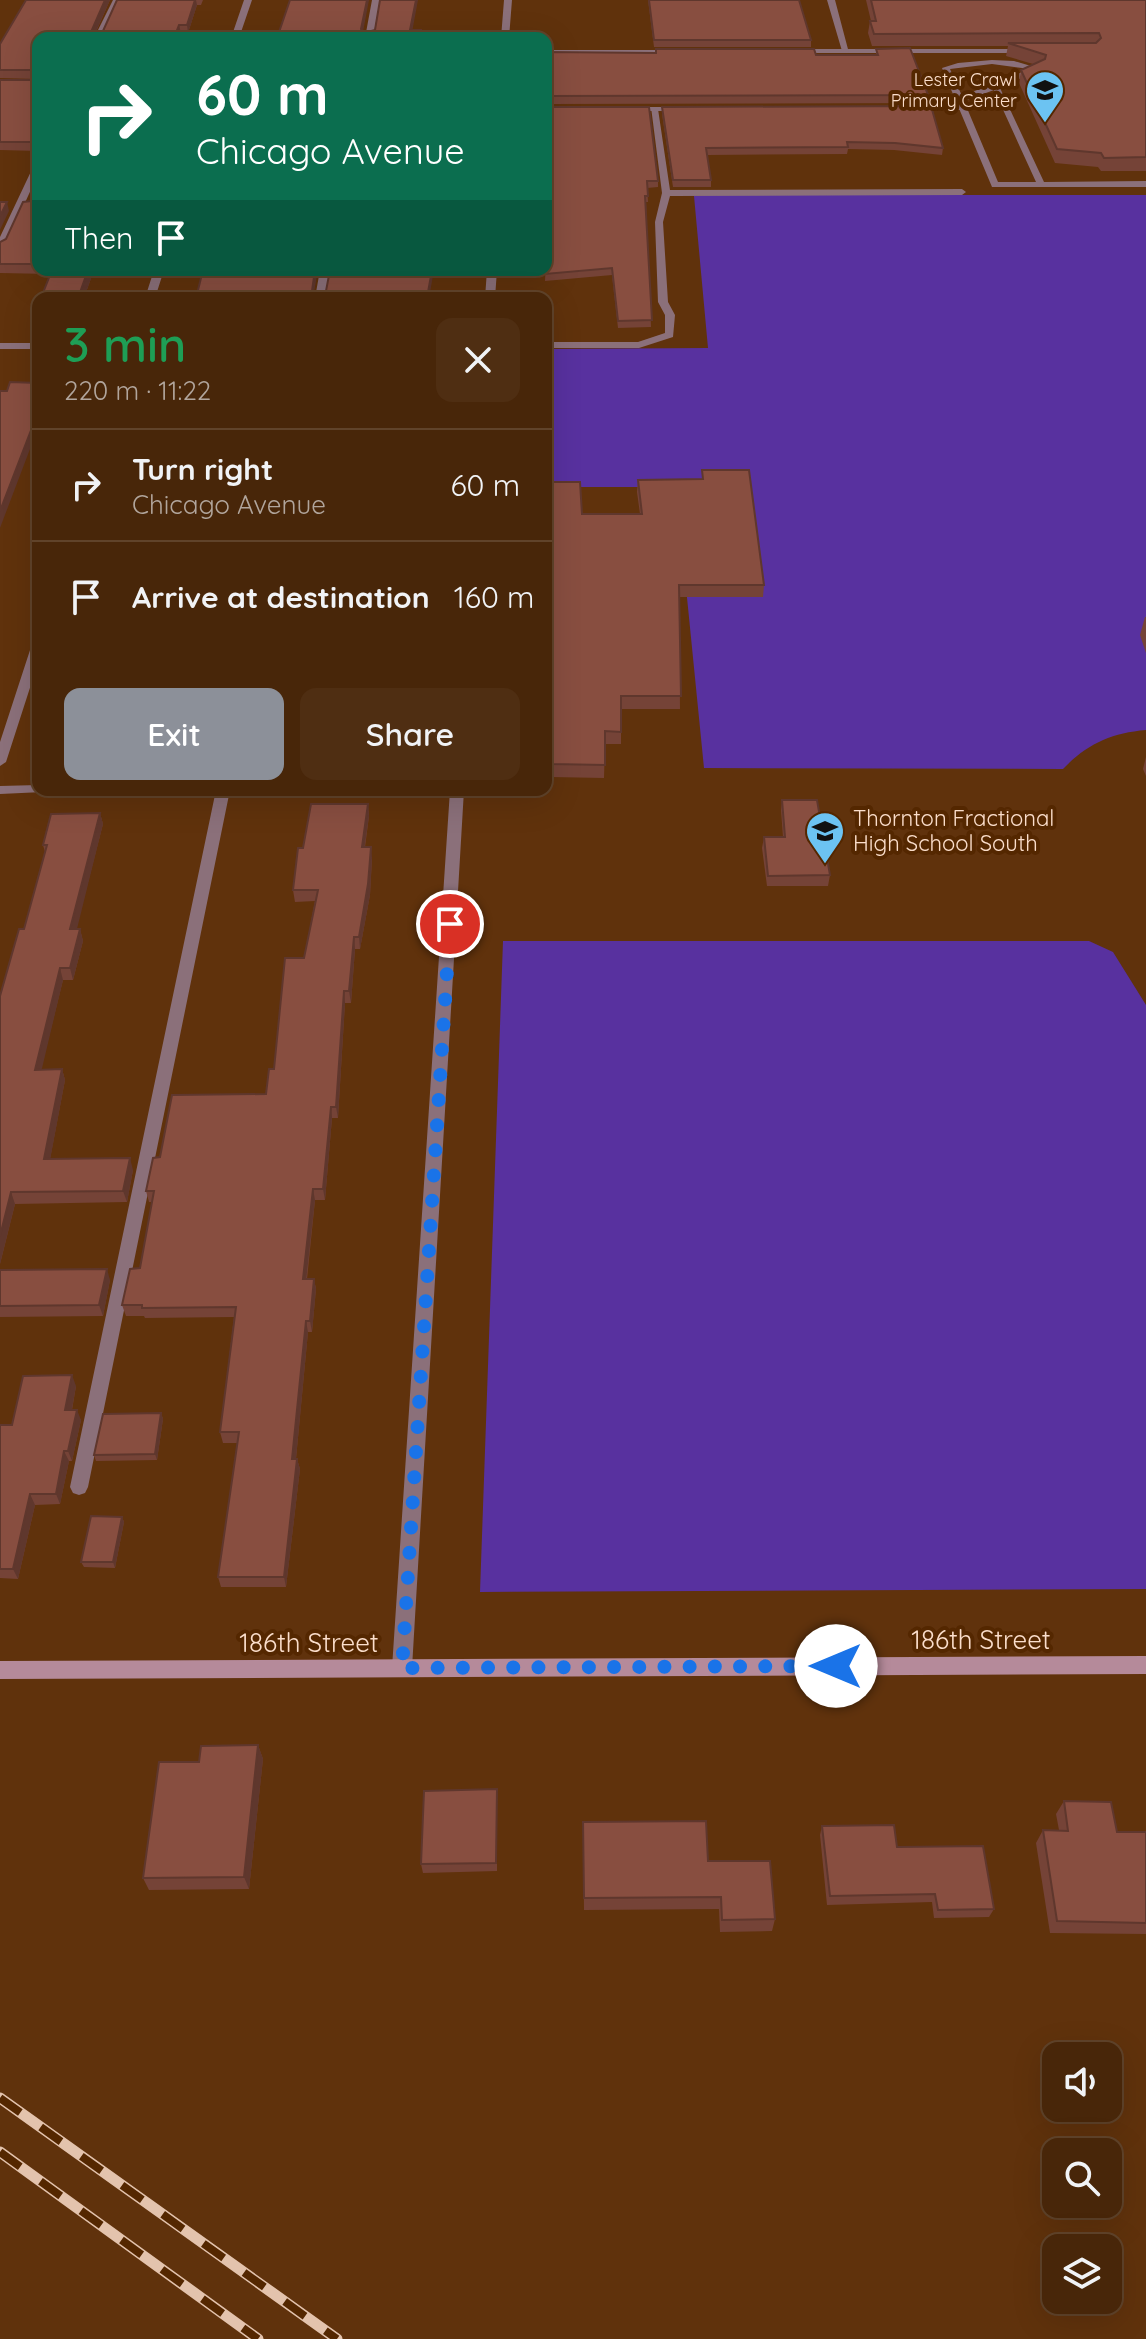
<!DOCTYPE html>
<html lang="en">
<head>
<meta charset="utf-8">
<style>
	:root { --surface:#482609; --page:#4f2e12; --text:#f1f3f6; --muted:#b1a59c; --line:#60432a; --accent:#8c9099 }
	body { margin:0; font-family:Quicksand,sans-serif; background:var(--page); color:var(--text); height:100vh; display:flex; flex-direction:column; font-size:30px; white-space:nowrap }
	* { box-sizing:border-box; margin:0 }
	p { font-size:26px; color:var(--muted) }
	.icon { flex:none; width:44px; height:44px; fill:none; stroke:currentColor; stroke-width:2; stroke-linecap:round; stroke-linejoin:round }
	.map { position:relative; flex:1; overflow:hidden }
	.drawer { position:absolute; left:32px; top:292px; width:520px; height:504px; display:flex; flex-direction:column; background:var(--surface); border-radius:16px; box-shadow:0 8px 32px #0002,0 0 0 2px var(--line) }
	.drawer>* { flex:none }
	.banner { position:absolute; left:32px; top:32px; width:520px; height:244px; border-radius:16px; box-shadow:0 8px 32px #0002,0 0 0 2px var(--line); background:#0b6e4f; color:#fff; overflow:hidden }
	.buttons { position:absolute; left:1042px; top:2042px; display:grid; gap:16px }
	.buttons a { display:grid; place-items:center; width:80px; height:80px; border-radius:16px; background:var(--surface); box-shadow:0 8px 32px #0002,0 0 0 2px var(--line); font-size:40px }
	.pin { position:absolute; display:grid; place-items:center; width:68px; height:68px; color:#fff; margin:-34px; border:4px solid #fff; border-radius:50%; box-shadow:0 2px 8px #0007 }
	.me { position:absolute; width:88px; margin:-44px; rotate:270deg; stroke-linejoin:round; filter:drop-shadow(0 0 6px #0008) }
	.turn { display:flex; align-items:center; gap:28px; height:168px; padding:0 32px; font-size:36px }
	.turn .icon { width:104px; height:104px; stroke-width:2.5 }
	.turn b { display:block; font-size:56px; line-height:68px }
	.then { display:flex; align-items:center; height:76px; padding:0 32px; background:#0003; gap:16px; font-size:30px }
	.round { display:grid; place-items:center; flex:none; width:84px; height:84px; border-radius:16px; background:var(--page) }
	.head { display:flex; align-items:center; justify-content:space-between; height:136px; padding:0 32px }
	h1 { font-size:48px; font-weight:600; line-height:60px; color:#1e9e55 }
	.primary-button { display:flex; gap:16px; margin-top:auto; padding:16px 32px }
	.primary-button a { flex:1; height:92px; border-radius:16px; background:var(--accent); color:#fff; font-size:32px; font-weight:600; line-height:92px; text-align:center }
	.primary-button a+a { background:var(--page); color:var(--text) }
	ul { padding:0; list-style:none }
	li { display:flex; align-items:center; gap:24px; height:112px; padding:0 32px; border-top:2px solid var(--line) }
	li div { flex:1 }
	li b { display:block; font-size:30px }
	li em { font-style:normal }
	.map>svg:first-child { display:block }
</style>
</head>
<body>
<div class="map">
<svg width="1146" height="2339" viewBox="0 0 1146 2339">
	<rect width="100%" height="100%" fill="#60320c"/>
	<path fill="#58319f" d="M 704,195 L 1146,195 L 1146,730 C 1111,733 1087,744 1063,769 L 704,768 L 676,487 L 546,487 L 546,349 L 708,348 L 694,196 Z
		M 503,941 L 1089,941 L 1113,952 L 1146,1005 L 1146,1589 L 480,1592 Z"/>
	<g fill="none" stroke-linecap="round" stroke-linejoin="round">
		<path fill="#8b707a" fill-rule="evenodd" d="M 113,0 L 121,0 L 102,38 L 94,38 Z
			M 372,0 L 380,0 L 373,38 L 365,38 Z
			M 792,49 L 1028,49 L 1032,51 L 1028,53 L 795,53 Z
			M 546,50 L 676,50 L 680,52 L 676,54 L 546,54 Z
			M 992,60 L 1014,61 L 1041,69 L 1000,88 L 1044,182 L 1146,181 L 1146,187 L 992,187 L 942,68 L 958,63 ZM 992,64 L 1030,69 L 962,96 L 950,69 ZM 994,90 L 1036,182 L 998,182 L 964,101 Z
			M 651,107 L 658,109 L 670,190 L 962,189 L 966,192 L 962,195 L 670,196 L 663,222 L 668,302 L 675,315 L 673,337 L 639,348 L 546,348 L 546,342 L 638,342 L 665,333 L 665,315 L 658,302 L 655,222 L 662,193 Z
			M 38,162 L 38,174 L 5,247 L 0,250 L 0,237 L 34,165 Z
			M 320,270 L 330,270 L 325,298 L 315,298 Z
			M 216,790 L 230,790 L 88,1487 L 85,1493 L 79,1495 L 73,1493 L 70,1487 Z"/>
		<path fill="#8b707a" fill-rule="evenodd" d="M 244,0 L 252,0 L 239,38 L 231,38 Z
			M 504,0 L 512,0 L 509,38 L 501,38 Z
			M 827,0 L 835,0 L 849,53 L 842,51 Z
			M 909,106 L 963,106 L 967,108 L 963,110 L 912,110 Z
			M 628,107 L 680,107 L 684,109 L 680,111 L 625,111 Z
			M 154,270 L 164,270 L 155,298 L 145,298 Z
			M 487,270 L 497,270 L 495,298 L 485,298 Z
			M 0,343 L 38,343 L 38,349 L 0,349 Z
			M 38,640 L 38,663 L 6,762 L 0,766 L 0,742 L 32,644 Z
			M 38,785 L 38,790 L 44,790 L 43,792 L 0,794 L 0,786 Z
			M 450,790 L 464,790 L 412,1668 L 409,1675 L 402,1677 L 395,1675 L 392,1668 Z"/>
		<path fill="#b58a9a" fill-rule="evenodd" d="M 1146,1656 L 1146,1674 L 0,1679 L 0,1661 Z"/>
		<g stroke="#e3c3ad" stroke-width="11">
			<path id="rail" d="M 0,2098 L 337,2339
				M 0,2152 L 258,2339"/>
		</g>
		<use href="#rail" stroke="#542700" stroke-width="8" stroke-dasharray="25" stroke-linecap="butt"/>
	</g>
	<path fill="#754337" d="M 26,0 L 110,0 L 96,32 L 103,31 L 117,0 L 203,0 L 201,5 L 197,5 L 188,33 L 38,38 L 38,151 L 0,150 L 0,80 L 36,79 L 0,78 L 0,44 Z
		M 648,0 L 799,0 L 811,40 L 811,47 L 654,47 Z
		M 866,0 L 1146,0 L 1146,171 L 1101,171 L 1098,167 L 1055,163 L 1019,83 L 1021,70 L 1033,64 L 1006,56 L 1008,46 L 872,46 L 868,33 L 870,21 L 871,21 Z
		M 876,49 L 928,95 L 927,103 L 546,104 L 546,52 L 816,55 L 876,55 Z
		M 546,107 L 658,181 L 658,187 L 647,188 L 648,202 L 646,202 L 651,327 L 618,328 L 612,275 L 545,281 L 548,214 L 546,214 Z
		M 662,107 L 943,148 L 942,155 L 894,150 L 848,149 L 847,154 L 707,155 L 711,180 L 711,187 L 673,187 L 662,114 Z
		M 38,185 L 38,270 L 94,270 L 84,298 L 41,298 L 50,274 L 0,273 L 0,242 L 6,239 L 31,201 Z
		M 38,305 L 38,326 L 36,326 L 33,317 Z
		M 702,470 L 764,585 L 763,597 L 679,597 L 680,709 L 621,709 L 621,744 L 605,744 L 604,778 L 551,777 L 552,746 L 546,746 L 546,675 L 582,514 L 640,514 L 637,492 L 638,480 L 702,479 Z
		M 1145,617 L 1146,617 L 1146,653 L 1140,635 Z
		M 1146,757 L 1146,776 L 1143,769 Z
		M 782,800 L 830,875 L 828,886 L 767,886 L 762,848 L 764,837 L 783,837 L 781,810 Z
		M 368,804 L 369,816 L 365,847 L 372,858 L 370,895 L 360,949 L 355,949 L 351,1003 L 345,1003 L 338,1118 L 332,1118 L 325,1200 L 315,1200 L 307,1279 L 314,1279 L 316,1289 L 312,1332 L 308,1332 L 296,1459 L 297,1459 L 300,1469 L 286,1587 L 221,1587 L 218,1577 L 237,1443 L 223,1443 L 220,1432 L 234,1317 L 145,1318 L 144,1316 L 126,1316 L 122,1305 L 140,1268 L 152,1202 L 149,1202 L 146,1191 L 160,1157 L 266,1094 L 274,1069 L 304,958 L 315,901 L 295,902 L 293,890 L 303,848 Z
		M 100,813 L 103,824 L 76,929 L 80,929 L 83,941 L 73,980 L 63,980 L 41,1069 L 62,1069 L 65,1080 L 50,1159 L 133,1170 L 127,1202 L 15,1204 L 0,1264 L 0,996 L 24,929 L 45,852 L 43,845 Z
		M 0,1270 L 110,1280 L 103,1316 L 0,1317 Z
		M 76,1386 L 72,1410 L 81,1420 L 72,1461 L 69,1461 L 60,1504 L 35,1505 L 18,1579 L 0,1578 L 0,1425 L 12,1425 Z
		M 161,1413 L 163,1419 L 157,1460 L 96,1461 L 94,1455 Z
		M 122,1517 L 124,1522 L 115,1568 L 84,1567 L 81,1562 Z
		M 258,1745 L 263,1759 L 249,1889 L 149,1890 L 143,1878 L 199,1762 Z
		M 497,1798 L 497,1871 L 423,1873 L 421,1864 Z
		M 1064,1801 L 1117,1832 L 1146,1832 L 1146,1934 L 1050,1933 L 1036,1843 L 1043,1830 L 1059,1830 L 1056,1814 Z
		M 583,1822 L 708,1861 L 775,1919 L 772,1931 L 720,1932 L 719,1909 L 584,1910 Z
		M 822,1826 L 897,1847 L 994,1909 L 989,1917 L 934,1918 L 932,1902 L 827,1905 L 820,1835 Z"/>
	<path fill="#5f372d" d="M 105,0 L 110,0 L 93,38 L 91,32 Z
		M 195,0 L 196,0 L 197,5 L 188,33 L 187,25 Z
		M 367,0 L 369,0 L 362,37 L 361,29 Z
		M 416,0 L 418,0 L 411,38 L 410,30 Z
		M 179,25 L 181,33 L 179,38 L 174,38 Z
		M 7,202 L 9,211 L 0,230 L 0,216 Z
		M 88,270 L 94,270 L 84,298 L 78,298 Z
		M 315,270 L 318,270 L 313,298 L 312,291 Z
		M 432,270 L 434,270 L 429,298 L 427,298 Z
		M 38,412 L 38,428 L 0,528 L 0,511 Z
		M 368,804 L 369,816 L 363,858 L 362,847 Z
		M 100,813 L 103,824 L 74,941 L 70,929 Z
		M 371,847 L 372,858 L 370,895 L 360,949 L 359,937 Z
		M 80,929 L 83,941 L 73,980 L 70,968 Z
		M 354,937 L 355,949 L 351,1003 L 349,991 Z
		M 60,968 L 63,980 L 39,1081 L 35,1070 Z
		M 344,991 L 345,1003 L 338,1118 L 336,1107 Z
		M 62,1069 L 65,1080 L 48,1171 L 44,1159 Z
		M 331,1107 L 332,1118 L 325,1200 L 323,1189 Z
		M 130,1158 L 133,1170 L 127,1202 L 123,1191 Z
		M 313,1189 L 315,1200 L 305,1290 L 303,1279 Z
		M 11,1192 L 15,1204 L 0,1264 L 0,1236 Z
		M 107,1269 L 110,1280 L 103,1316 L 99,1305 Z
		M 314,1279 L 316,1289 L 312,1332 L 310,1321 Z
		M 306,1321 L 308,1332 L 295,1469 L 292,1459 Z
		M 72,1375 L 76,1386 L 70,1420 L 65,1410 Z
		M 77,1410 L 81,1420 L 72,1461 L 68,1451 Z
		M 161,1413 L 163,1419 L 157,1460 L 155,1454 Z
		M 64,1451 L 69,1461 L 60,1504 L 56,1494 Z
		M 297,1459 L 300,1469 L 286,1587 L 284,1577 Z
		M 30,1494 L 35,1505 L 18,1579 L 13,1569 Z
		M 122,1517 L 124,1522 L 115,1568 L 113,1562 Z
		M 258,1745 L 263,1759 L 249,1889 L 244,1877 Z"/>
	<path fill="#884e40" stroke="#5f372d" stroke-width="2" d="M 26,0 L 105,0 L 91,32 L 103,31 L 117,0 L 195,0 L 187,25 L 179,25 L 174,38 L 38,38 L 38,70 L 0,70 L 0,44 Z
		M 290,0 L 367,0 L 361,29 L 364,33 L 375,30 L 380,0 L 416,0 L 410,30 L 421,30 L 421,37 L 425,37 L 424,38 L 277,38 Z
		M 649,0 L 799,0 L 811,40 L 654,40 Z
		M 871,0 L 1146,0 L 1146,157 L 1104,158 L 1101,153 L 1057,149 L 1021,70 L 1045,59 L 1046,55 L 1008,43 L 1096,43 L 1101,38 L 1099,33 L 874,34 L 870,21 L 876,21 Z
		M 910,48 L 928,95 L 546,96 L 546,52 L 656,53 L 656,49 L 814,49 L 816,55 L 878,55 L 876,49 Z
		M 38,72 L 38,142 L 0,142 L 0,80 L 36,80 Z
		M 931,106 L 943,148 L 895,143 L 847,142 L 848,147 L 706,148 L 711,180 L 673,180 L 662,107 Z
		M 546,107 L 649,107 L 658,181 L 647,181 L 648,196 L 645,196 L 652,320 L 618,321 L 612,268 L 545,274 L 545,270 L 546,270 L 548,207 L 546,207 Z
		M 38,185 L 38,264 L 0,264 L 0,242 L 6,239 L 23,202 L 31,201 Z
		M 0,202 L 7,202 L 0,216 Z
		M 52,270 L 88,270 L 78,298 L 41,298 Z
		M 203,270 L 315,270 L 312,291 L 326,291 L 330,270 L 432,270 L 427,298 L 196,298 Z
		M 38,305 L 38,317 L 33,317 Z
		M 10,382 L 38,383 L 38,412 L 0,511 L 0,391 L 7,391 Z
		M 702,470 L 749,470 L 764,585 L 679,585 L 681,696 L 621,696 L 621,732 L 605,731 L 605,765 L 551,764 L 553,733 L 546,733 L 546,482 L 580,482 L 582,514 L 642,514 L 638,480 L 703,479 Z
		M 782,800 L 817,800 L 830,875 L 768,876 L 764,837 L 785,837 Z
		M 311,804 L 368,804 L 362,847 L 371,847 L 368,884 L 359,937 L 354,937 L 349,991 L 344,991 L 336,1107 L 331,1107 L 323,1189 L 313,1189 L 303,1279 L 314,1279 L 310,1321 L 306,1321 L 292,1459 L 297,1459 L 284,1577 L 218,1577 L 239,1432 L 220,1432 L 236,1307 L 142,1308 L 142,1305 L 122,1305 L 130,1269 L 140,1268 L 154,1191 L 146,1191 L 153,1158 L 160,1157 L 172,1095 L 266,1094 L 269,1069 L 274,1069 L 285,958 L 304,958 L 318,890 L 293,890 L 298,848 L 303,848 Z
		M 100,813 L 70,929 L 80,929 L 70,968 L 60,968 L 35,1070 L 62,1069 L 44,1159 L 130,1158 L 123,1191 L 11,1192 L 0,1236 L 0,996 L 19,929 L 24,929 L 47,845 L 43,845 L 51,814 Z
		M 107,1269 L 99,1305 L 0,1306 L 0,1270 Z
		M 72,1375 L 65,1410 L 77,1410 L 68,1451 L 64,1451 L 56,1494 L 30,1494 L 13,1569 L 0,1569 L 0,1425 L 12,1425 L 23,1376 Z
		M 161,1413 L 155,1454 L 94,1455 L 103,1414 Z
		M 91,1516 L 122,1517 L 113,1562 L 81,1562 Z
		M 258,1745 L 244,1877 L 143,1878 L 159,1762 L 199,1762 L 201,1746 Z
		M 497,1789 L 496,1863 L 421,1864 L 424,1791 Z
		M 1064,1801 L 1111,1802 L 1117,1832 L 1146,1832 L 1146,1923 L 1057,1921 L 1043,1830 L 1068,1831 Z
		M 706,1821 L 708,1861 L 770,1861 L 775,1919 L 722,1920 L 721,1897 L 584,1898 L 583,1822 Z
		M 894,1825 L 897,1847 L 983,1846 L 994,1909 L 938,1910 L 935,1894 L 830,1896 L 822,1826 Z"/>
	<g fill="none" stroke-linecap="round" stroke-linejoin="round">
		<path stroke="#1a73e8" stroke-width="14" stroke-dasharray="0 25.2" d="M 450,924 L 402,1668 L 836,1666"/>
	</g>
	<defs>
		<g id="school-pin" transform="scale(2)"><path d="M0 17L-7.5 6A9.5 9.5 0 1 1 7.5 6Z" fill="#6cc3f2" stroke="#542700"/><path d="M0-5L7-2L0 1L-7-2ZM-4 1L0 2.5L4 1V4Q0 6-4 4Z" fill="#111"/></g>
	</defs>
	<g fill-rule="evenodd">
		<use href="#school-pin" x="1045" y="90"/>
		<use href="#school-pin" x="825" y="831"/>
	</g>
	<g text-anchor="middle" stroke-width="8" stroke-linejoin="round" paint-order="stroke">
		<g font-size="18" fill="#fbdecb" stroke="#542700" text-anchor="end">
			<text x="1017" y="86">Lester Crawl<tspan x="1017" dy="21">Primary Center</tspan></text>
		</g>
		<g font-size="22" fill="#fbdecb" stroke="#542700" text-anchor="start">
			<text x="853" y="826">Thornton Fractional<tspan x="853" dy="25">High School South</tspan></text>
		</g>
		<g font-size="26" fill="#fbdecb" stroke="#542700">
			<text x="981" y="1649">186th Street</text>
			<text x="309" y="1652">186th Street</text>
		</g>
	</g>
</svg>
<div class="buttons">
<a><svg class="icon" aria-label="sound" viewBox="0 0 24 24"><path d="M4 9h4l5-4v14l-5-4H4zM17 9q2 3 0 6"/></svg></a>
<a><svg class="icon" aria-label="search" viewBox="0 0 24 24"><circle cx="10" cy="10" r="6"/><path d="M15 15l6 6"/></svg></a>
<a><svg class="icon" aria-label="layers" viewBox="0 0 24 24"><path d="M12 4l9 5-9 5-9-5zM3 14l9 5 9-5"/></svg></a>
</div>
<div class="pin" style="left:450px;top:924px;background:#d93025"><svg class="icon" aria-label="arrive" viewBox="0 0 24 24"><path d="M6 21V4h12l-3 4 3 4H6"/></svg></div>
<svg class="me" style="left:836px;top:1666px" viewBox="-20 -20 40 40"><circle r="19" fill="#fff"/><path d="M0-13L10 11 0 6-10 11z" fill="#1a73e8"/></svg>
<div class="banner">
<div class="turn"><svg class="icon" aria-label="right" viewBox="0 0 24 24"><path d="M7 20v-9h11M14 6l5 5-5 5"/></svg><div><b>60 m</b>Chicago Avenue</div></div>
<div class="then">Then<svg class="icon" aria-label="arrive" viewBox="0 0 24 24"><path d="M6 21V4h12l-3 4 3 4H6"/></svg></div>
</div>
<section class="drawer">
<div class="head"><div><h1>3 min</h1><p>220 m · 11:22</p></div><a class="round"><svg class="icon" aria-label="close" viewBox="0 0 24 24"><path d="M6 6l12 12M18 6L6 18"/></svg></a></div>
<ul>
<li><svg class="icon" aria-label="right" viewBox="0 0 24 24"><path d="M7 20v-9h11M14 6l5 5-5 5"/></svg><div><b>Turn right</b><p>Chicago Avenue</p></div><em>60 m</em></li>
<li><svg class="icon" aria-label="arrive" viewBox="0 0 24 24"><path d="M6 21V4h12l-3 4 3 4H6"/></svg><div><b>Arrive at destination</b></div><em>160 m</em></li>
</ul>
<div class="primary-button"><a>Exit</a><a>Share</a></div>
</section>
</div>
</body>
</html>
